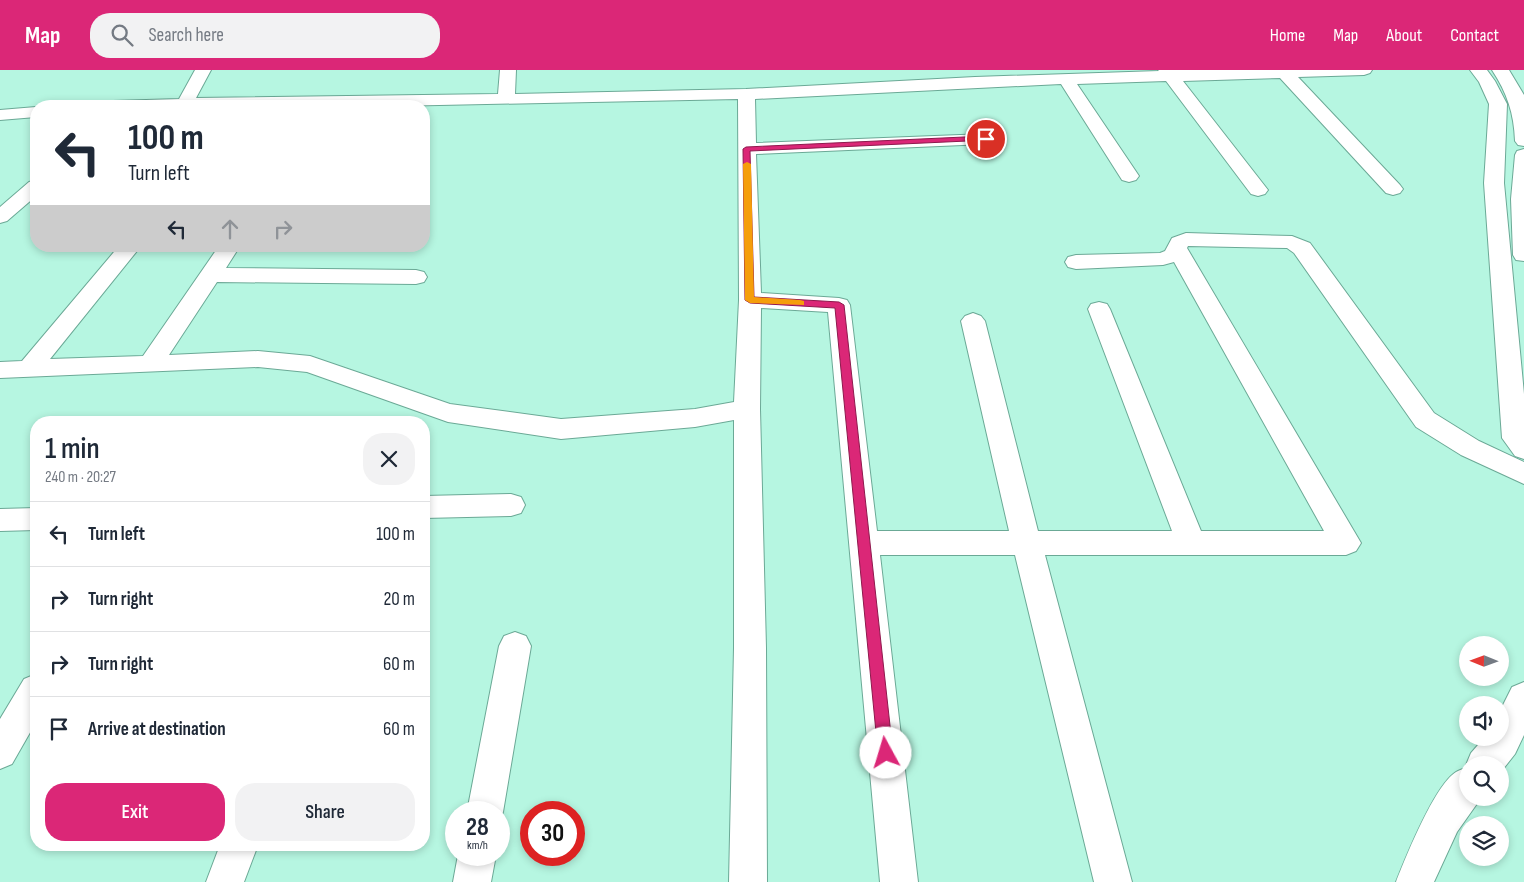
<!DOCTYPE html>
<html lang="en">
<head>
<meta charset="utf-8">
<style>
	:root { --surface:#fff; --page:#f2f2f3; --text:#1f2937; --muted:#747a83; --line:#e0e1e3; --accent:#db2777 }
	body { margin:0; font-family:"Sofia Sans Condensed",sans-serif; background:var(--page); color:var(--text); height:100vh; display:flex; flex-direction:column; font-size:19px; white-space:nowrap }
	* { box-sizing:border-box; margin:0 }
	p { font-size:16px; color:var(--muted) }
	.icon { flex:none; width:28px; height:28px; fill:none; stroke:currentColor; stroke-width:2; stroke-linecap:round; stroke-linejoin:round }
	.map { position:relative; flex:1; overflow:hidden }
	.details { position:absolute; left:30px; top:346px; width:400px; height:435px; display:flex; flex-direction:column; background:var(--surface); border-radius:20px; box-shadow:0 2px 8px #0003 }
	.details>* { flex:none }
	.banner { position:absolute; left:30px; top:30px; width:400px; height:152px; border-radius:20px; box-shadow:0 2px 8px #0003; background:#fff; color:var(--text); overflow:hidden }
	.needle { width:32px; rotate:271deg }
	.controls { position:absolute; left:1459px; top:566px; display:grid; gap:10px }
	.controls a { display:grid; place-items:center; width:50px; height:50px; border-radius:50%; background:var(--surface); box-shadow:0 2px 8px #0003; font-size:25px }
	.speed { position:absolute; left:445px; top:731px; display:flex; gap:10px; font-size:25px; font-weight:700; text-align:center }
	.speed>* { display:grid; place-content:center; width:65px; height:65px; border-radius:50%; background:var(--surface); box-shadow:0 2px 8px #0003; line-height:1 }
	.speed small { font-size:12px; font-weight:400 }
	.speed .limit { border:8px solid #d22; background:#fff; color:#111 }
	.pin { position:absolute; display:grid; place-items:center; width:42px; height:42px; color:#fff; margin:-21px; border:2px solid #fff; border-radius:50%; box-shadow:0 1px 5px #0007 }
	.me { position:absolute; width:55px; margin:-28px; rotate:354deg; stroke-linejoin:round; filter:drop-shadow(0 0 4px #0008) }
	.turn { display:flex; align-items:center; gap:18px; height:105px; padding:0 15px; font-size:22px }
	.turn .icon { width:65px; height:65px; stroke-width:2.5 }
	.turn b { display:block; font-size:35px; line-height:42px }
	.lanes { display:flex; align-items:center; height:48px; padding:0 15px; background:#0003; justify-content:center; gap:25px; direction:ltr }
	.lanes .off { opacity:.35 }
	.round { display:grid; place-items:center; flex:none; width:52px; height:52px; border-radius:20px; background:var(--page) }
	.head { display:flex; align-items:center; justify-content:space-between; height:85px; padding:0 15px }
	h1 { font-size:30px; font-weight:600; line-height:38px }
	.cta { display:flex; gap:10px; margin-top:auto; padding:10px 15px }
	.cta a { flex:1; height:58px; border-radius:20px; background:var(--accent); color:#fff; font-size:20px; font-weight:600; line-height:58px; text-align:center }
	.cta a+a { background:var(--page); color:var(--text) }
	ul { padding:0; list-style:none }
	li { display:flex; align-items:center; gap:15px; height:65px; padding:0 15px; border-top:1px solid var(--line) }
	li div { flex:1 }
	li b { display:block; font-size:19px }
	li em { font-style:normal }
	header { display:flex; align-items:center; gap:30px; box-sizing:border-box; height:70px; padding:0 25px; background:var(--accent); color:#fff }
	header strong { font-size:24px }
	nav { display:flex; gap:28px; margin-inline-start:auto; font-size:18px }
	.search { width:350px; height:45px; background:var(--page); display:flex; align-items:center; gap:12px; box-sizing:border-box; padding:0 18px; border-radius:20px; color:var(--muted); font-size:19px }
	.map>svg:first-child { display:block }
</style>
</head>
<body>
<header>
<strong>Map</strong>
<div class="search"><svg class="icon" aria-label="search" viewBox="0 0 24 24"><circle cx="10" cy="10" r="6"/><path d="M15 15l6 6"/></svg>Search here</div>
<nav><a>Home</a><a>Map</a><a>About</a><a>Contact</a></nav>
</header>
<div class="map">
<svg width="1524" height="812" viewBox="0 0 1524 812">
	<rect width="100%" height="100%" fill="#b6f6e1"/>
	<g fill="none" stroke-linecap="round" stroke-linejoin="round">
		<g stroke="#6ba996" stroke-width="2">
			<path id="minor" d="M 195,0 L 211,0 L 196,28 L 498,24 L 500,0 L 516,0 L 515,24 L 746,19 L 975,7 L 1159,1 L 1158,0 L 1372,0 L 1370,3 L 1364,5 L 1298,7 L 1400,115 L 1403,119 L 1400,123 L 1393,125 L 1386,123 L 1280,8 L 1183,11 L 1268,120 L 1265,124 L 1258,126 L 1251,124 L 1166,11 L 1077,14 L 1139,106 L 1136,110 L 1129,112 L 1122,110 L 1061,14 L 755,29 L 756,73 L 986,64 L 992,65 L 995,69 L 992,73 L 986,74 L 756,84 L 761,223 L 839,228 L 847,230 L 850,235 L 877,461 L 1009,461 L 961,251 L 965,246 L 973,243 L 981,246 L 985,251 L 1038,461 L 1172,461 L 1088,239 L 1091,234 L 1099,232 L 1107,234 L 1110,239 L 1201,461 L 1324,461 L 1174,192 L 1163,195 L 1076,199 L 1068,197 L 1065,192 L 1068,187 L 1076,185 L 1160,183 L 1165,181 L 1172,168 L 1186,163 L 1292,166 L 1310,173 L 1434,343 L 1479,371 L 1524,392 L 1524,414 L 1461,385 L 1416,357 L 1294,183 L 1287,178 L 1188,176 L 1187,178 L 1361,473 L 1356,481 L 1346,485 L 1045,485 L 1132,812 L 1094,812 L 1015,485 L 880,485 L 918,812 L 880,812 L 828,242 L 761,238 L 760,339 L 766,578 L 767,812 L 729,812 L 734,578 L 734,350 L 695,357 L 561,369 L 448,352 L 307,302 L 258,297 L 0,308 L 0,292 L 22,291 L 119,176 L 141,176 L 50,289 L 143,286 L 219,176 L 240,176 L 226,198 L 416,200 L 424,202 L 427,207 L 424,212 L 416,214 L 217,212 L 169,285 L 258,281 L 310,286 L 450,334 L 561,349 L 695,339 L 734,332 L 739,230 L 738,29 L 392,36 L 104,36 L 107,32 L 113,31 L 179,29 Z
				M 36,37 L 36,47 L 0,50 L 0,40 Z
				M 36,110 L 36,126 L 7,151 L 0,153 L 0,137 L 29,112 Z
				M 511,424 L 521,427 L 525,435 L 521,443 L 511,446 L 424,448 L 424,426 Z
				M 36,438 L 36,460 L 0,461 L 0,439 Z
				M 515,562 L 526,566 L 531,576 L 503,742 L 499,753 L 499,742 L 467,742 L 499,576 L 504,566 Z
				M 36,604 L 36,652 L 12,694 L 0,699 L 0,649 L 24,609 Z
				M 220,775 L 258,775 L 244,812 L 206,812 Z
				M 458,785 L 496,785 L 491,812 L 453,812 Z"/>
		</g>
		<g stroke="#6ba996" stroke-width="2">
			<path id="tertiary" d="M 1470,0 L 1487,0 L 1495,11 L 1507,34 L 1504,113 L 1524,324 L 1524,389 L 1515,386 L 1502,368 L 1484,113 L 1489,34 L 1479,12 Z
				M 1492,0 L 1509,0 L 1524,25 L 1524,76 L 1518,75 L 1515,71 C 1514,43 1507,23 1492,0 Z
				M 1524,79 L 1524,191 L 1516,190 L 1513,185 L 1511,129 L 1515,85 L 1517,81 Z
				M 1524,612 L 1524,665 L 1515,684 L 1500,703 L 1500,695 L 1468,695 L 1468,728 L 1481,728 L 1457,762 L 1434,812 L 1396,812 C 1406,787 1434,716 1456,702 C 1459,700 1464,699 1467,697 L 1466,695 L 1471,683 L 1484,668 L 1500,668 L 1500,641 L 1512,617 Z"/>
		</g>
		<use href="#minor" fill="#fff" fill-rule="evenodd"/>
		<use href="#tertiary" fill="#fff" fill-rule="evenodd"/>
	</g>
	<path fill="#db2777" stroke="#8e194d" d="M 986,66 L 990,69 L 989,70 L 750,81 L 754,227 L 839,232 L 844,235 L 893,683 L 891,688 L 886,690 L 880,688 L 878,683 L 835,238 L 750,233 L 745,230 L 743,79 L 746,77 Z"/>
	<path fill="#f59e0b" d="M 747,92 L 751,94 L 754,227 L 800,230 L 804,231 L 804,235 L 750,233 L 745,230 L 743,94 Z"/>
</svg>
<div class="controls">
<a><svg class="needle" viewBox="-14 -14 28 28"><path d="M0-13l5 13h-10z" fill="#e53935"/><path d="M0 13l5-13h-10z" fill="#747a83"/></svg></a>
<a><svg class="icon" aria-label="sound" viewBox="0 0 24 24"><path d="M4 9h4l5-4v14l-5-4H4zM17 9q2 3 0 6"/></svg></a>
<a><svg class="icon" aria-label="search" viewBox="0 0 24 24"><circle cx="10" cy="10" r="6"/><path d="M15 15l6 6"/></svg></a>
<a><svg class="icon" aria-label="layers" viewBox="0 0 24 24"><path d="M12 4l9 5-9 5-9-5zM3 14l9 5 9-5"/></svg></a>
</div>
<div class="speed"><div>28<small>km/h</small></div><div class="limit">30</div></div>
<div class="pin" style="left:986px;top:69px;background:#d93025"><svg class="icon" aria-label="arrive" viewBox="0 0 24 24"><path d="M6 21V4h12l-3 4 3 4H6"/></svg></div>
<svg class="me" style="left:886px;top:683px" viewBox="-20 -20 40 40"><circle r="19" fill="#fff"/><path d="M0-13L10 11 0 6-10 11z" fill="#db2777"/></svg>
<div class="banner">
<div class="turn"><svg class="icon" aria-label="left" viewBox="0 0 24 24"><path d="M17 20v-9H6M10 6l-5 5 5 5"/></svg><div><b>100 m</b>Turn left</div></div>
<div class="lanes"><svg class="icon" aria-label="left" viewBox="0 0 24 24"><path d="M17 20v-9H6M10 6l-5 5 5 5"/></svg><svg class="icon off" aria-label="ahead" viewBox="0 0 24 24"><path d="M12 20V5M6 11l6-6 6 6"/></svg><svg class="icon off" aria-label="right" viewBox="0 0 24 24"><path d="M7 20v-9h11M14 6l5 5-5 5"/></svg></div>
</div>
<section class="details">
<div class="head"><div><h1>1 min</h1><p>240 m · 20:27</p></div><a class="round"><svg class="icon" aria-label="close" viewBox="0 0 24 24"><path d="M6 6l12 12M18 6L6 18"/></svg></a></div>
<ul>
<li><svg class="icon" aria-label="left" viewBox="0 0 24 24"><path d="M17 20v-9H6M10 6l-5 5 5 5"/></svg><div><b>Turn left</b></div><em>100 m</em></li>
<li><svg class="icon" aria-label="right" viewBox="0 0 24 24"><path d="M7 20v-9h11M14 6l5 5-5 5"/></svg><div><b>Turn right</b></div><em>20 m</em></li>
<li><svg class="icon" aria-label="right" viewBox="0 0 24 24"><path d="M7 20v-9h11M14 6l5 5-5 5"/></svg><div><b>Turn right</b></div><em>60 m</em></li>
<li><svg class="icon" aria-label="arrive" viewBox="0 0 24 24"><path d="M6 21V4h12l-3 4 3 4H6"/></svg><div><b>Arrive at destination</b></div><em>60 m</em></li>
</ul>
<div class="cta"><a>Exit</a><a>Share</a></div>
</section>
</div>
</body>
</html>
